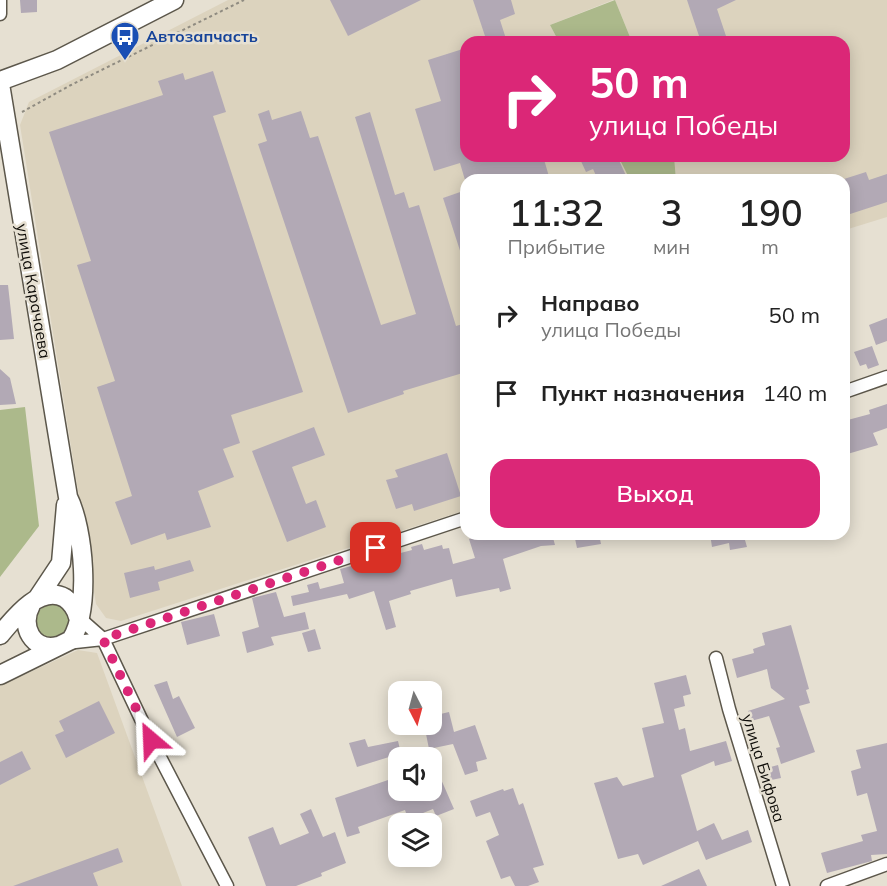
<!DOCTYPE html>
<html lang="ru">
<head>
<meta charset="utf-8">
<style>
	:root { --surface:#fff; --page:#f2f2f2; --text:#222; --muted:#767676; --accent:#db2777 }
	body { margin:0; font-family:Mulish,sans-serif; background:var(--page); color:var(--text); height:100vh; display:flex; flex-direction:column; font-size:22px; white-space:nowrap }
	* { box-sizing:border-box; margin:0 }
	p { font-size:20px; color:var(--muted) }
	.icon { flex:none; width:33px; height:33px; fill:none; stroke:currentColor; stroke-width:2; stroke-linecap:round; stroke-linejoin:round }
	.map { position:relative; flex:1; overflow:hidden }
	.details { position:absolute; left:460px; top:174px; width:390px; height:366px; display:flex; flex-direction:column; background:var(--surface); border-radius:18px; box-shadow:0 3px 15px #0003 }
	.details>* { flex:none }
	.top-card { position:absolute; left:460px; top:36px; width:390px; height:126px; border-radius:18px; box-shadow:0 3px 15px #0003; background:#db2777; color:#fff; overflow:hidden }
	.needle { width:39px; rotate:174deg }
	.tools { position:absolute; left:388px; top:681px; display:grid; gap:12px }
	.tools a { display:grid; place-items:center; width:54px; height:54px; border-radius:12px; background:var(--surface); box-shadow:0 3px 15px #0003; font-size:30px }
	.pin { position:absolute; display:grid; place-items:center; width:51px; height:51px; color:#fff; margin:-26px; border-radius:12px; box-shadow:0 3px 9px #0006 }
	.me { position:absolute; width:66px; margin:-33px; rotate:334deg; stroke-linejoin:round; filter:drop-shadow(0 0 4px #0008) }
	.turn { display:flex; align-items:center; gap:21px; height:126px; padding:0 30px; font-size:27px }
	.turn .icon { width:78px; height:78px; stroke-width:2.5 }
	.turn b { display:block; font-size:42px; line-height:51px }
	.eta { display:flex; justify-content:space-evenly; align-items:center; height:102px; text-align:center }
	.eta b { font-size:36px; font-weight:600; line-height:42px }
	.button { display:flex; gap:12px; margin-top:auto; padding:12px 30px }
	.button a { flex:1; height:69px; border-radius:18px; background:var(--accent); color:#fff; font-size:24px; font-weight:600; line-height:69px; text-align:center }
	ul { padding:0; list-style:none }
	li { display:flex; align-items:center; gap:18px; height:78px; padding:0 30px }
	li div { flex:1 }
	li b { display:block; font-size:22px }
	li em { font-style:normal }
	.map>svg:first-child { display:block }
</style>
</head>
<body>
<div class="map">
<svg width="887" height="886" viewBox="0 0 887 886">
	<rect width="100%" height="100%" fill="#e6e0d2"/>
	<path fill="#dcd3be" d="M 228,0 L 613,0 L 550,25 L 559,42 L 466,42 L 466,156 L 618,156 L 630,180 L 466,180 L 466,510 L 121,621 L 106,618 L 96,604 L 20,125 L 29,102 Z
		M 615,0 L 887,0 L 887,217 L 845,230 L 844,180 L 676,180 L 674,156 L 844,156 L 844,42 L 632,42 Z
		M 78,650 L 97,653 L 182,886 L 0,886 L 0,686 Z"/>
	<path fill="#acb98b" d="M 615,0 L 632,42 L 559,42 L 550,25 Z
		M 618,156 L 674,156 L 676,180 L 630,180 Z
		M 25,407 L 39,526 L 0,577 L 0,410 Z
		M36 621a17 17 0 1 1 34 0a17 17 0 1 1-34 0Z"/>
	<path fill="#b2a9b5" d="M 20,0 L 37,0 L 37,12 L 21,13 Z
		M 330,0 L 421,0 L 348,36 Z
		M 473,0 L 511,0 L 515,14 L 500,20 L 507,42 L 487,42 Z
		M 687,0 L 736,0 L 717,9 L 728,42 L 701,42 Z
		M 466,48 L 466,156 L 543,156 L 550,180 L 465,180 L 460,163 L 434,171 L 415,109 L 441,101 L 428,60 Z
		M 213,71 L 226,112 L 213,116 L 303,392 L 231,415 L 240,443 L 223,449 L 234,477 L 198,491 L 211,527 L 167,540 L 165,533 L 131,545 L 115,502 L 132,496 L 97,387 L 115,381 L 77,265 L 91,261 L 49,132 L 163,95 L 158,81 L 183,73 L 185,80 Z
		M 269,110 L 272,120 L 301,111 L 310,138 L 318,136 L 381,325 L 416,314 L 355,117 L 370,112 L 395,195 L 404,192 L 409,208 L 419,205 L 456,326 L 466,323 L 466,372 L 403,391 L 404,394 L 348,413 L 258,144 L 267,141 L 258,114 Z
		M 586,156 L 617,156 L 628,180 L 598,180 L 593,169 L 586,172 L 580,159 Z
		M 866,172 L 869,180 L 887,174 L 887,202 L 844,216 L 844,179 Z
		M 466,190 L 466,263 L 464,263 L 443,198 Z
		M 0,285 L 8,285 L 14,339 L 0,340 Z
		M 887,318 L 887,341 L 876,345 L 869,325 Z
		M 872,346 L 879,365 L 868,369 L 866,364 L 860,366 L 854,352 Z
		M 0,369 L 10,378 L 16,404 L 0,405 Z
		M 887,404 L 887,428 L 873,433 L 878,445 L 844,455 L 844,421 L 870,414 L 869,410 Z
		M 314,427 L 325,455 L 292,467 L 306,504 L 316,500 L 326,527 L 287,542 L 252,451 Z
		M 447,453 L 461,496 L 414,511 L 412,504 L 396,509 L 386,480 L 398,477 L 395,470 Z
		M 484,534 L 552,534 L 555,545 L 541,546 L 503,559 L 511,589 L 500,592 L 499,588 L 456,597 L 452,579 L 410,591 L 411,594 L 389,601 L 396,627 L 386,630 L 374,591 L 349,599 L 347,594 L 293,606 L 291,596 L 309,592 L 307,585 L 318,582 L 320,589 L 344,583 L 340,569 L 412,550 L 411,547 L 422,544 L 424,550 L 442,545 L 443,549 L 449,548 L 453,564 L 475,558 L 469,539 Z
		M 574,534 L 599,534 L 601,544 L 577,548 Z
		M 710,534 L 748,534 L 749,539 L 745,540 L 747,547 L 730,550 L 729,543 L 712,547 Z
		M 190,560 L 194,571 L 158,582 L 160,590 L 130,598 L 124,573 L 154,566 L 155,570 Z
		M 276,592 L 284,617 L 305,612 L 309,629 L 271,637 L 274,645 L 247,653 L 242,632 L 259,627 L 252,598 Z
		M 214,614 L 220,636 L 187,645 L 181,622 Z
		M 791,625 L 809,689 L 806,690 L 810,703 L 799,706 L 815,752 L 781,764 L 776,748 L 780,747 L 769,716 L 751,721 L 748,711 L 785,699 L 771,688 L 767,669 L 737,678 L 732,659 L 754,653 L 753,649 L 765,645 L 762,633 Z
		M 315,629 L 321,649 L 308,652 L 302,633 Z
		M 686,675 L 691,694 L 683,696 L 685,706 L 674,709 L 679,730 L 685,728 L 690,751 L 726,741 L 732,761 L 715,766 L 714,761 L 681,775 L 697,831 L 714,823 L 722,840 L 748,830 L 752,842 L 706,860 L 698,841 L 643,865 L 638,854 L 618,859 L 594,783 L 617,777 L 623,786 L 654,777 L 642,728 L 664,723 L 654,683 Z
		M 167,681 L 173,699 L 179,696 L 195,728 L 177,737 L 154,685 Z
		M 99,701 L 115,733 L 66,758 L 55,735 L 64,731 L 59,721 Z
		M 449,712 L 454,732 L 475,725 L 487,759 L 476,762 L 478,771 L 465,775 L 453,744 L 429,749 L 424,724 L 432,724 L 432,716 Z
		M 365,739 L 368,747 L 398,741 L 402,758 L 399,758 L 399,790 L 432,790 L 432,781 L 440,777 L 454,809 L 436,816 L 433,809 L 408,819 L 405,810 L 358,827 L 360,833 L 347,837 L 335,798 L 394,778 L 389,757 L 357,767 L 349,743 Z
		M 887,743 L 887,854 L 871,855 L 872,861 L 827,873 L 821,853 L 863,841 L 861,835 L 877,831 L 867,793 L 857,796 L 851,771 L 861,768 L 856,750 Z
		M 22,751 L 31,769 L 0,785 L 0,762 Z
		M 778,765 L 781,778 L 766,781 L 763,769 Z
		M 513,788 L 519,805 L 523,803 L 544,865 L 533,868 L 539,882 L 528,886 L 515,886 L 510,876 L 501,879 L 486,841 L 499,835 L 490,812 L 476,817 L 470,801 L 503,789 L 504,791 Z
		M 311,809 L 323,837 L 335,832 L 346,863 L 321,873 L 322,876 L 296,886 L 266,886 L 248,837 L 273,827 L 280,845 L 309,833 L 300,814 Z
		M 118,848 L 123,862 L 93,873 L 98,886 L 13,886 Z
		M 699,869 L 707,886 L 661,886 Z"/>
	<g fill="none" stroke-linecap="round" stroke-linejoin="round">
		<g stroke="#5c574b" stroke-width="15">
			<path id="street" d="M 0,14 L 0,0
				M 844,392 L 887,377
				M 78,617 L 103,639 L 151,740 L 227,886
				M 66,643 L 103,639 L 466,518
				M 716,658 L 729,709 L 783,886
				M 827,886 L 887,864"/>
		</g>
		<g stroke="#5c574b" stroke-width="21">
			<path id="secondary" d="M 0,81 L 57,60 L 174,0
				M 0,84 L 68,497 C 84,529 91,609 71,640 L 0,675
				M 37,599 L 61,563 L 66,505
				M 31,605 C 19,626 33,652 58,646
				M 0,635 C 14,618 40,584 65,598 C 72,603 76,609 78,617"/>
		</g>
		<path stroke="#8f8b81" stroke-width="2" stroke-dasharray="3 3" stroke-linecap="butt" d="M 22,112 L 71,85 L 244,0"/>
		<use href="#street" stroke="#fff" stroke-width="12"/>
		<use href="#secondary" stroke="#fff" stroke-width="18"/>
	</g>
	<g fill="none" stroke-linecap="round" stroke-linejoin="round">
		<path stroke="#db2777" stroke-width="10" stroke-dasharray="0 18" d="M 151,740 L 103,639 L 376,548"/>
	</g>
	<defs>
		<g id="bus-pin" transform="scale(1.5)"><path d="M0 17L-7.5 6A9.5 9.5 0 1 1 7.5 6Z" fill="#1a4fb4" stroke="#e6e0d2"/><path d="M-5-6H5V4H4V6H2V4H-2V6H-4V4H-5ZM-3.5-4V0h7V-4ZM-3.5 1.2v1.5H-2V1.2ZM2 1.2v1.5H3.5V1.2Z" fill="#fff"/></g>
	</defs>
	<g fill-rule="evenodd">
		<use href="#bus-pin" x="125" y="36"/>
	</g>
	<g text-anchor="middle" stroke-width="5" stroke-linejoin="round" paint-order="stroke">
		<g font-size="16" font-weight="bold" fill="#164399" stroke="#e6e0d2" text-anchor="start">
			<text x="146" y="42">Автозапчасть</text>
		</g>
		<g font-size="16" fill="#0d0b07" stroke="#e6e0d2">
			<text transform="translate(34 291) rotate(80)" y="6">улица Карачаева</text>
			<text transform="translate(764 768) rotate(73)" y="6">улица Бифова</text>
		</g>
	</g>
</svg>
<div class="tools">
<a><svg class="needle" viewBox="-14 -14 28 28"><path d="M0-13l5 13h-10z" fill="#e53935"/><path d="M0 13l5-13h-10z" fill="#767676"/></svg></a>
<a><svg class="icon" aria-label="sound" viewBox="0 0 24 24"><path d="M4 9h4l5-4v14l-5-4H4zM17 9q2 3 0 6"/></svg></a>
<a><svg class="icon" aria-label="layers" viewBox="0 0 24 24"><path d="M12 4l9 5-9 5-9-5zM3 14l9 5 9-5"/></svg></a>
</div>
<div class="pin" style="left:376px;top:548px;background:#d93025"><svg class="icon" aria-label="arrive" viewBox="0 0 24 24"><path d="M6 21V4h12l-3 4 3 4H6"/></svg></div>
<svg class="me" style="left:151px;top:740px" viewBox="-20 -20 40 40"><path d="M0-17L14 15 0 8-14 15z" fill="#db2777" stroke="#fff" stroke-width="4"/></svg>
<div class="top-card">
<div class="turn"><svg class="icon" aria-label="right" viewBox="0 0 24 24"><path d="M7 20v-9h11M14 6l5 5-5 5"/></svg><div><b>50 m</b>улица Победы</div></div>
</div>
<section class="details">
<div class="eta">
<div><b>11:32</b><p>Прибытие</p></div>
<div><b>3</b><p>мин</p></div>
<div><b>190</b><p>m</p></div>
</div>
<ul>
<li><svg class="icon" aria-label="right" viewBox="0 0 24 24"><path d="M7 20v-9h11M14 6l5 5-5 5"/></svg><div><b>Направо</b><p>улица Победы</p></div><em>50 m</em></li>
<li><svg class="icon" aria-label="arrive" viewBox="0 0 24 24"><path d="M6 21V4h12l-3 4 3 4H6"/></svg><div><b>Пункт назначения</b></div><em>140 m</em></li>
</ul>
<div class="button"><a>Выход</a></div>
</section>
</div>
</body>
</html>
